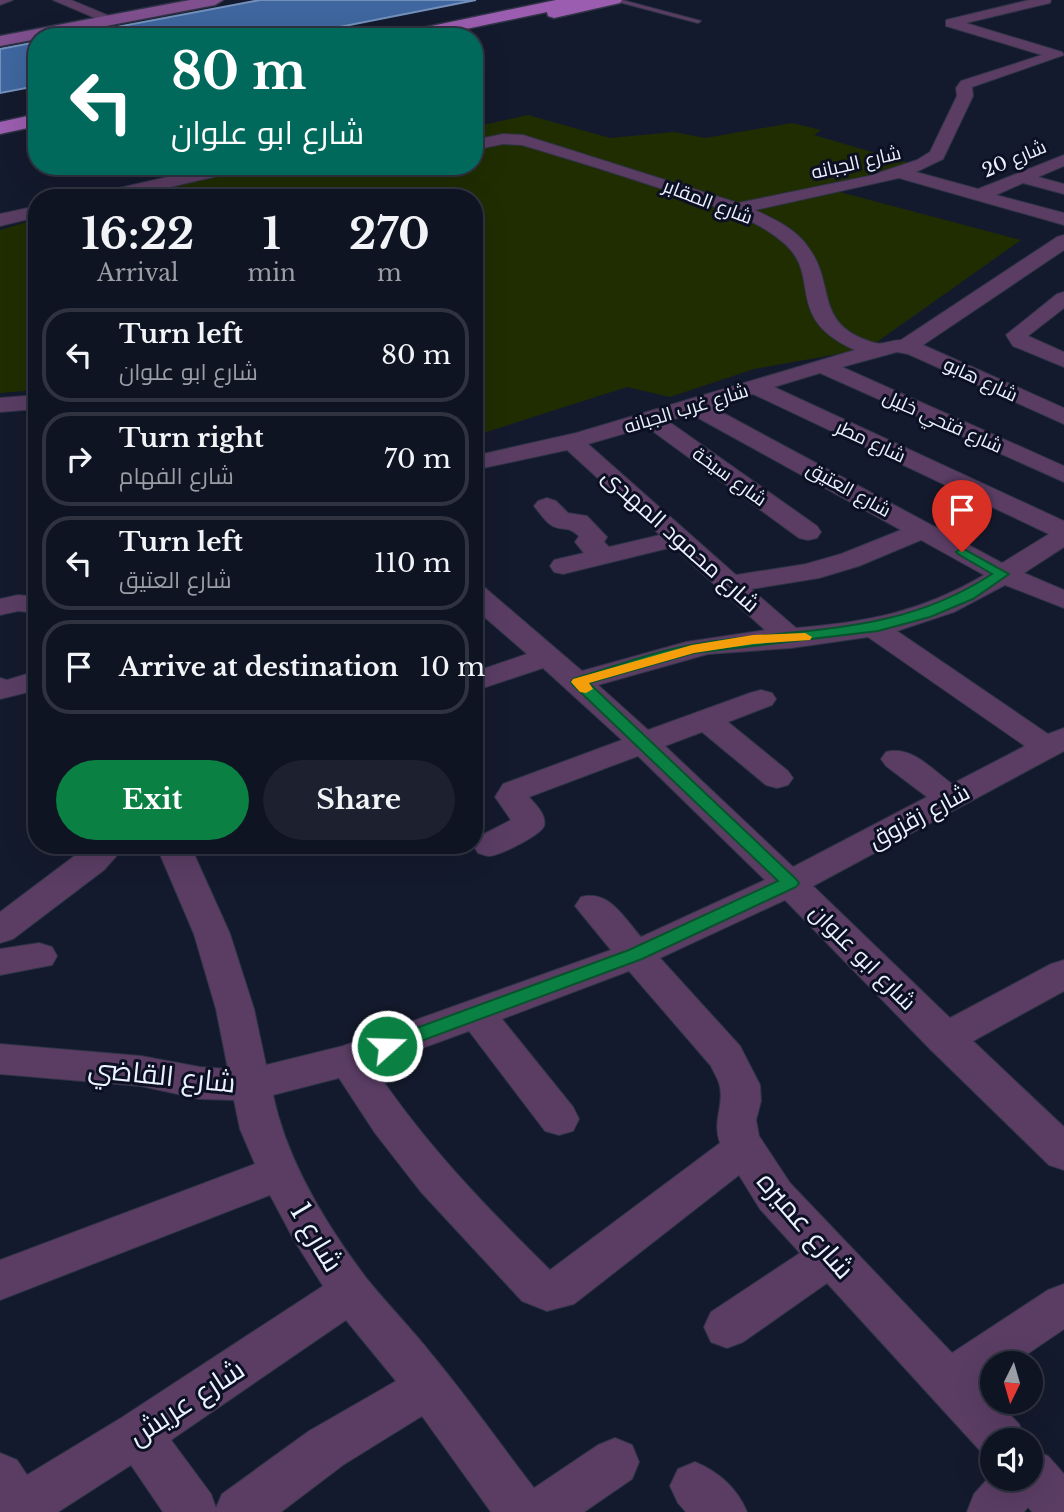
<!DOCTYPE html>
<html lang="en">
<head>
<meta charset="utf-8">
<style>
	:root { --surface:#0f1422; --page:#1d212f; --text:#f1f3f6; --muted:#9b9ea5; --line:#2f3340; --accent:#0b8043 }
	body { margin:0; font-family:"Libre Baskerville",Cairo,serif; background:var(--page); color:var(--text); height:100vh; display:flex; flex-direction:column; font-size:26px; white-space:nowrap }
	* { box-sizing:border-box; margin:0 }
	p { font-size:23px; color:var(--muted) }
	.icon { flex:none; width:38px; height:38px; fill:none; stroke:currentColor; stroke-width:2; stroke-linecap:round; stroke-linejoin:round }
	.map { position:relative; flex:1; overflow:hidden }
	.sheet { position:absolute; left:28px; top:189px; width:455px; height:665px; display:flex; flex-direction:column; background:var(--surface); border-radius:28px; box-shadow:0 7px 28px #0002,0 0 0 2px var(--line) }
	.sheet>* { flex:none }
	.top-card { position:absolute; left:28px; top:28px; width:455px; height:147px; border-radius:28px; box-shadow:0 7px 28px #0002,0 0 0 2px var(--line); background:#00695c; color:#fff; overflow:hidden }
	.needle { width:46px; rotate:185deg }
	.controls { position:absolute; left:980px; top:1351px; display:grid; gap:14px }
	.controls a { display:grid; place-items:center; width:63px; height:63px; border-radius:50%; background:var(--surface); box-shadow:0 7px 28px #0002,0 0 0 2px var(--line); font-size:35px }
	.pin { position:absolute; display:grid; place-items:center; width:60px; height:60px; color:#fff; margin:-72px -30px; border-radius:50% 50% 50% 0; rotate:-45deg; box-shadow:0 0 7px #0007 }
	.pin .icon { rotate:45deg }
	.me { position:absolute; width:77px; margin:-38px; rotate:70deg; stroke-linejoin:round; filter:drop-shadow(0 0 5px #0008) }
	.turn { display:flex; align-items:center; gap:24px; height:147px; padding:0 28px; font-size:32px }
	.turn .icon { width:91px; height:91px; stroke-width:2.5 }
	.turn b { display:block; font-size:49px; line-height:60px }
	.eta { display:flex; justify-content:space-evenly; align-items:center; height:119px; text-align:center }
	.eta b { font-size:42px; font-weight:700; line-height:49px }
	.cta { display:flex; gap:14px; margin-top:auto; padding:14px 28px }
	.cta a { flex:1; height:80px; border-radius:42px; background:var(--accent); color:#fff; font-size:28px; font-weight:700; line-height:80px; text-align:center }
	.cta a+a { background:var(--page); color:var(--text) }
	ul { padding:0; list-style:none }
	li { display:flex; align-items:center; gap:21px; height:94px; margin:0 14px 10px; padding:0 14px; border:4px solid var(--line); border-radius:28px }
	li div { flex:1 }
	li b { display:block; font-size:26px }
	li em { font-style:normal }
	.map>svg:first-child { display:block }
</style>
</head>
<body>
<div class="map">
<svg width="1064" height="1512" viewBox="0 0 1064 1512">
	<rect width="100%" height="100%" fill="#141a2d"/>
	<path fill="#202d00" d="M 528,115 L 610,138 L 674,132 L 705,138 L 792,123 L 821,130 L 814,135 L 919,166 L 817,186 L 1021,240 L 867,349 L 754,369 L 670,397 L 627,387 L 474,436 L 474,198 L 120,198 L 257,166 L 474,166 L 474,127 Z
		M 37,219 L 37,390 L 0,393 L 0,230 Z"/>
	<path fill="#3f669f" stroke="#7390bc" stroke-width="2" d="M 260,0 L 476,0 L 289,37 L 64,37 Z
		M 37,42 L 37,86 L 0,93 L 0,49 Z"/>
	<g fill="none" stroke-linecap="round" stroke-linejoin="round">
		<g stroke="#2e3446" stroke-width="2">
			<path id="service" d="M 611,0 L 622,0 L 701,21 L 698,23 Z"/>
		</g>
		<g stroke="#2e3446" stroke-width="2">
			<path id="minor" d="M 0,0 L 13,0 L 0,5 Z
				M 53,0 L 71,0 L 119,20 L 112,24 L 107,23 Z
				M 1029,0 L 1051,0 L 1050,3 L 966,23 L 1062,52 L 1064,55 L 972,87 L 973,96 L 943,159 L 916,172 L 978,189 L 1064,155 L 1064,166 L 1038,177 L 1064,184 L 1064,194 L 1023,183 L 996,195 L 1064,213 L 1064,225 L 899,178 L 755,210 C 774,219 796,229 808,247 C 837,285 812,325 875,343 C 883,345 892,340 901,340 L 1057,237 L 1064,235 L 1064,250 L 923,345 L 1064,408 L 1064,424 L 908,354 L 897,352 L 842,367 L 1064,466 L 1064,482 L 820,373 L 774,387 L 1064,521 L 1064,547 L 1024,573 L 1064,590 L 1064,608 L 1005,585 L 954,612 L 897,631 L 1048,734 L 1064,728 L 1064,751 L 813,886 L 950,1018 L 1051,964 L 1064,960 L 1064,991 L 973,1041 L 1064,1127 L 1064,1170 L 1049,1165 L 930,1049 L 785,900 L 660,958 L 740,1046 L 760,1085 L 761,1101 L 756,1120 L 759,1136 L 790,1183 L 952,1353 L 1048,1290 L 1064,1284 L 1064,1329 L 1014,1363 L 992,1363 L 992,1378 L 982,1385 L 992,1395 L 992,1402 L 998,1402 L 1019,1424 L 1026,1440 L 992,1440 L 992,1459 L 985,1456 L 827,1283 L 743,1342 L 727,1348 L 711,1342 L 704,1327 L 711,1312 L 800,1253 L 760,1209 L 739,1175 L 574,1304 L 547,1311 L 522,1301 L 421,1192 L 375,1133 L 339,1078 L 273,1095 C 287,1161 326,1225 367,1279 C 388,1305 412,1329 433,1356 C 468,1398 500,1444 534,1488 L 598,1445 L 615,1438 L 632,1445 L 639,1462 L 632,1479 L 584,1512 L 491,1512 L 422,1416 L 343,1465 L 281,1512 L 163,1512 L 131,1465 L 58,1512 L 0,1512 L 0,1453 L 17,1460 L 27,1475 L 121,1418 L 323,1286 L 294,1240 L 270,1195 L 0,1300 L 0,1260 L 255,1164 L 240,1129 L 234,1100 L 200,1099 L 141,1086 L 0,1074 L 0,1044 L 141,1056 L 200,1067 L 228,1069 L 216,1009 L 194,934 L 156,845 L 190,845 L 230,934 L 254,1009 L 266,1065 L 343,1046 L 611,950 L 575,906 L 581,897 C 609,889 624,918 641,937 L 765,880 L 638,756 L 529,797 C 536,805 547,815 544,826 C 541,835 499,856 489,856 C 485,856 482,854 478,853 L 473,845 L 478,837 L 511,820 L 495,797 L 503,784 L 622,740 L 543,668 L 474,691 L 474,672 L 527,654 L 474,608 L 474,585 L 484,587 L 582,671 L 686,642 L 765,630 L 673,547 L 563,574 L 554,572 L 550,566 L 554,560 L 584,553 L 575,542 L 579,536 C 568,525 562,532 551,525 C 545,521 539,512 534,506 L 538,501 L 547,498 L 556,501 L 568,513 L 587,516 L 607,537 L 604,542 L 609,547 L 660,535 L 567,450 L 474,470 L 474,456 L 576,433 L 855,350 C 783,318 822,277 785,244 C 755,217 712,206 675,193 C 624,176 573,160 522,145 L 503,144 L 474,150 L 474,140 L 503,134 L 523,135 L 738,203 L 869,176 L 917,160 L 930,152 L 957,96 L 956,88 L 961,81 L 1042,55 L 946,26 L 946,20 ZM 753,394 L 1049,534 L 1002,563 L 712,407 ZM 691,414 L 901,530 L 841,554 L 806,564 L 736,575 L 588,444 L 647,427 L 799,538 L 808,540 L 817,538 L 821,532 L 817,526 L 668,421 ZM 921,540 L 984,575 C 921,612 867,622 796,628 L 751,589 L 819,578 L 859,566 ZM 868,637 L 1025,746 L 952,784 C 933,770 911,745 886,752 L 881,759 L 886,766 L 927,797 L 793,867 L 665,746 L 702,732 L 766,785 L 777,788 L 788,785 L 793,778 L 788,771 L 728,722 L 772,705 L 776,699 L 772,693 L 761,690 L 750,693 L 648,730 L 598,685 L 708,654 L 791,648 ZM 629,971 L 711,1066 C 714,1073 719,1080 720,1087 C 724,1107 712,1121 720,1143 L 550,1270 C 486,1207 423,1142 373,1066 L 469,1031 L 545,1131 L 559,1135 L 573,1131 L 579,1119 L 573,1107 L 502,1019 ZM 346,1320 L 396,1381 L 309,1431 L 222,1494 L 216,1508 L 211,1494 L 171,1440 Z
				M 216,166 L 365,166 L 357,171 L 222,175 L 123,198 L 90,198 L 93,194 Z
				M 37,206 L 37,217 L 0,226 L 0,214 Z
				M 1064,292 L 1064,308 L 1028,336 L 1064,352 L 1064,367 L 1013,346 L 1006,335 L 1057,294 Z
				M 37,395 L 37,409 L 0,412 L 0,398 Z
				M 18,595 L 37,597 L 37,613 L 18,611 L 0,615 L 0,599 Z
				M 37,671 L 37,690 L 0,699 L 0,678 L 7,680 Z
				M 89,845 L 126,845 L 104,870 L 13,939 L 0,943 L 0,912 Z
				M 39,943 L 52,947 L 57,956 L 52,965 L 0,975 L 0,949 Z
				M 1031,1449 L 1048,1456 L 1064,1474 L 1064,1512 L 1032,1512 L 1028,1507 L 1024,1512 L 967,1512 L 974,1494 L 992,1474 L 992,1479 L 1031,1479 Z
				M 695,1462 C 719,1472 737,1488 747,1512 L 686,1512 L 678,1503 L 670,1486 L 678,1469 Z"/>
		</g>
		<g stroke="#2e3446" stroke-width="3">
			<path id="secondary" d="M 190,0 L 223,0 L 215,5 L 49,37 L 37,37 L 37,39 L 0,46 L 0,36 Z"/>
		</g>
		<g stroke="#2e3446" stroke-width="3">
			<path id="primary" d="M 556,0 L 622,0 L 620,3 L 554,18 L 548,16 L 547,12 L 428,37 L 395,37 L 403,32 Z
				M 37,114 L 37,126 L 0,134 L 0,122 Z"/>
		</g>
		<use href="#service" fill="#5b3d64" fill-rule="evenodd"/>
		<use href="#minor" fill="#5b3d64" fill-rule="evenodd"/>
		<use href="#secondary" fill="#7f4f8e" fill-rule="evenodd"/>
		<use href="#primary" fill="#9b5daf" fill-rule="evenodd"/>
	</g>
	<path fill="#0b8043" stroke="#07532c" stroke-width="2" d="M 962,548 L 1009,574 L 973,599 L 930,617 L 878,631 L 694,653 L 589,683 L 796,879 L 799,883 L 796,887 L 642,959 L 394,1051 L 387,1053 L 381,1051 L 378,1046 L 381,1041 L 629,950 L 778,881 L 573,685 L 571,682 L 573,679 C 613,667 655,651 696,644 C 803,626 896,637 992,574 L 958,554 L 956,552 Z"/>
	<path fill="#f59e0b" d="M 805,633 L 812,637 L 810,640 L 753,644 L 694,653 L 589,683 L 593,689 L 586,693 L 580,692 L 571,682 L 573,679 L 692,645 L 753,635 Z"/>
	<g text-anchor="middle" stroke-width="6" stroke-linejoin="round" paint-order="stroke">
		<g font-size="19" fill="#ecf1ff" stroke="#0c1023">
			<text transform="translate(1014 158) rotate(-23)" y="7">شارع 20</text>
			<text transform="translate(856 162) rotate(-13)" y="7">شارع الجبانه</text>
			<text transform="translate(708 201) rotate(21)" y="7">شارع المقابر</text>
			<text transform="translate(981 379) rotate(25)" y="7">شارع هابو</text>
			<text transform="translate(686 408) rotate(-17)" y="7">شارع غرب الجبانه</text>
			<text transform="translate(943 421) rotate(24)" y="7">شارع فتحي خليل</text>
			<text transform="translate(871 441) rotate(25)" y="7">شارع مطر</text>
			<text transform="translate(730 476) rotate(36)" y="7">شارع سيخة</text>
			<text transform="translate(849 489) rotate(29)" y="7">شارع العتيق</text>
		</g>
		<g font-size="23" fill="#ecf1ff" stroke="#0c1023">
			<text transform="translate(681 540) rotate(42)" y="8">شارع محمود المهدى</text>
			<text transform="translate(919 816) rotate(-28)" y="8">شارع زقزوق</text>
			<text transform="translate(863 957) rotate(45)" y="8">شارع ابو علوان</text>
		</g>
		<g font-size="28" fill="#ecf1ff" stroke="#0c1023">
			<text transform="translate(162 1075) rotate(6)" y="10">شارع القاضي</text>
			<text transform="translate(806 1225) rotate(49)" y="10">شارع عميره</text>
			<text transform="translate(317 1237) rotate(59)" y="10">شارع 1</text>
			<text transform="translate(186 1402) rotate(-33)" y="10">شارع عريش</text>
		</g>
	</g>
</svg>
<div class="controls">
<a><svg class="needle" viewBox="-14 -14 28 28"><path d="M0-13l5 13h-10z" fill="#e53935"/><path d="M0 13l5-13h-10z" fill="#9b9ea5"/></svg></a>
<a><svg class="icon" aria-label="sound" viewBox="0 0 24 24"><path d="M4 9h4l5-4v14l-5-4H4zM17 9q2 3 0 6"/></svg></a>
</div>
<div class="pin" style="left:962px;top:552px;background:#d93025"><svg class="icon" aria-label="arrive" viewBox="0 0 24 24"><path d="M6 21V4h12l-3 4 3 4H6"/></svg></div>
<svg class="me" style="left:387px;top:1046px" viewBox="-20 -20 40 40"><circle r="17" fill="#0b8043" stroke="#fff" stroke-width="3"/><path d="M0-11L8 9 0 5-8 9z" fill="#fff"/></svg>
<div class="top-card">
<div class="turn"><svg class="icon" aria-label="left" viewBox="0 0 24 24"><path d="M17 20v-9H6M10 6l-5 5 5 5"/></svg><div><b>80 m</b>شارع ابو علوان</div></div>
</div>
<section class="sheet">
<div class="eta">
<div><b>16:22</b><p>Arrival</p></div>
<div><b>1</b><p>min</p></div>
<div><b>270</b><p>m</p></div>
</div>
<ul>
<li><svg class="icon" aria-label="left" viewBox="0 0 24 24"><path d="M17 20v-9H6M10 6l-5 5 5 5"/></svg><div><b>Turn left</b><p>شارع ابو علوان</p></div><em>80 m</em></li>
<li><svg class="icon" aria-label="right" viewBox="0 0 24 24"><path d="M7 20v-9h11M14 6l5 5-5 5"/></svg><div><b>Turn right</b><p>شارع الفهام</p></div><em>70 m</em></li>
<li><svg class="icon" aria-label="left" viewBox="0 0 24 24"><path d="M17 20v-9H6M10 6l-5 5 5 5"/></svg><div><b>Turn left</b><p>شارع العتيق</p></div><em>110 m</em></li>
<li><svg class="icon" aria-label="arrive" viewBox="0 0 24 24"><path d="M6 21V4h12l-3 4 3 4H6"/></svg><div><b>Arrive at destination</b></div><em>10 m</em></li>
</ul>
<div class="cta"><a>Exit</a><a>Share</a></div>
</section>
</div>
</body>
</html>
